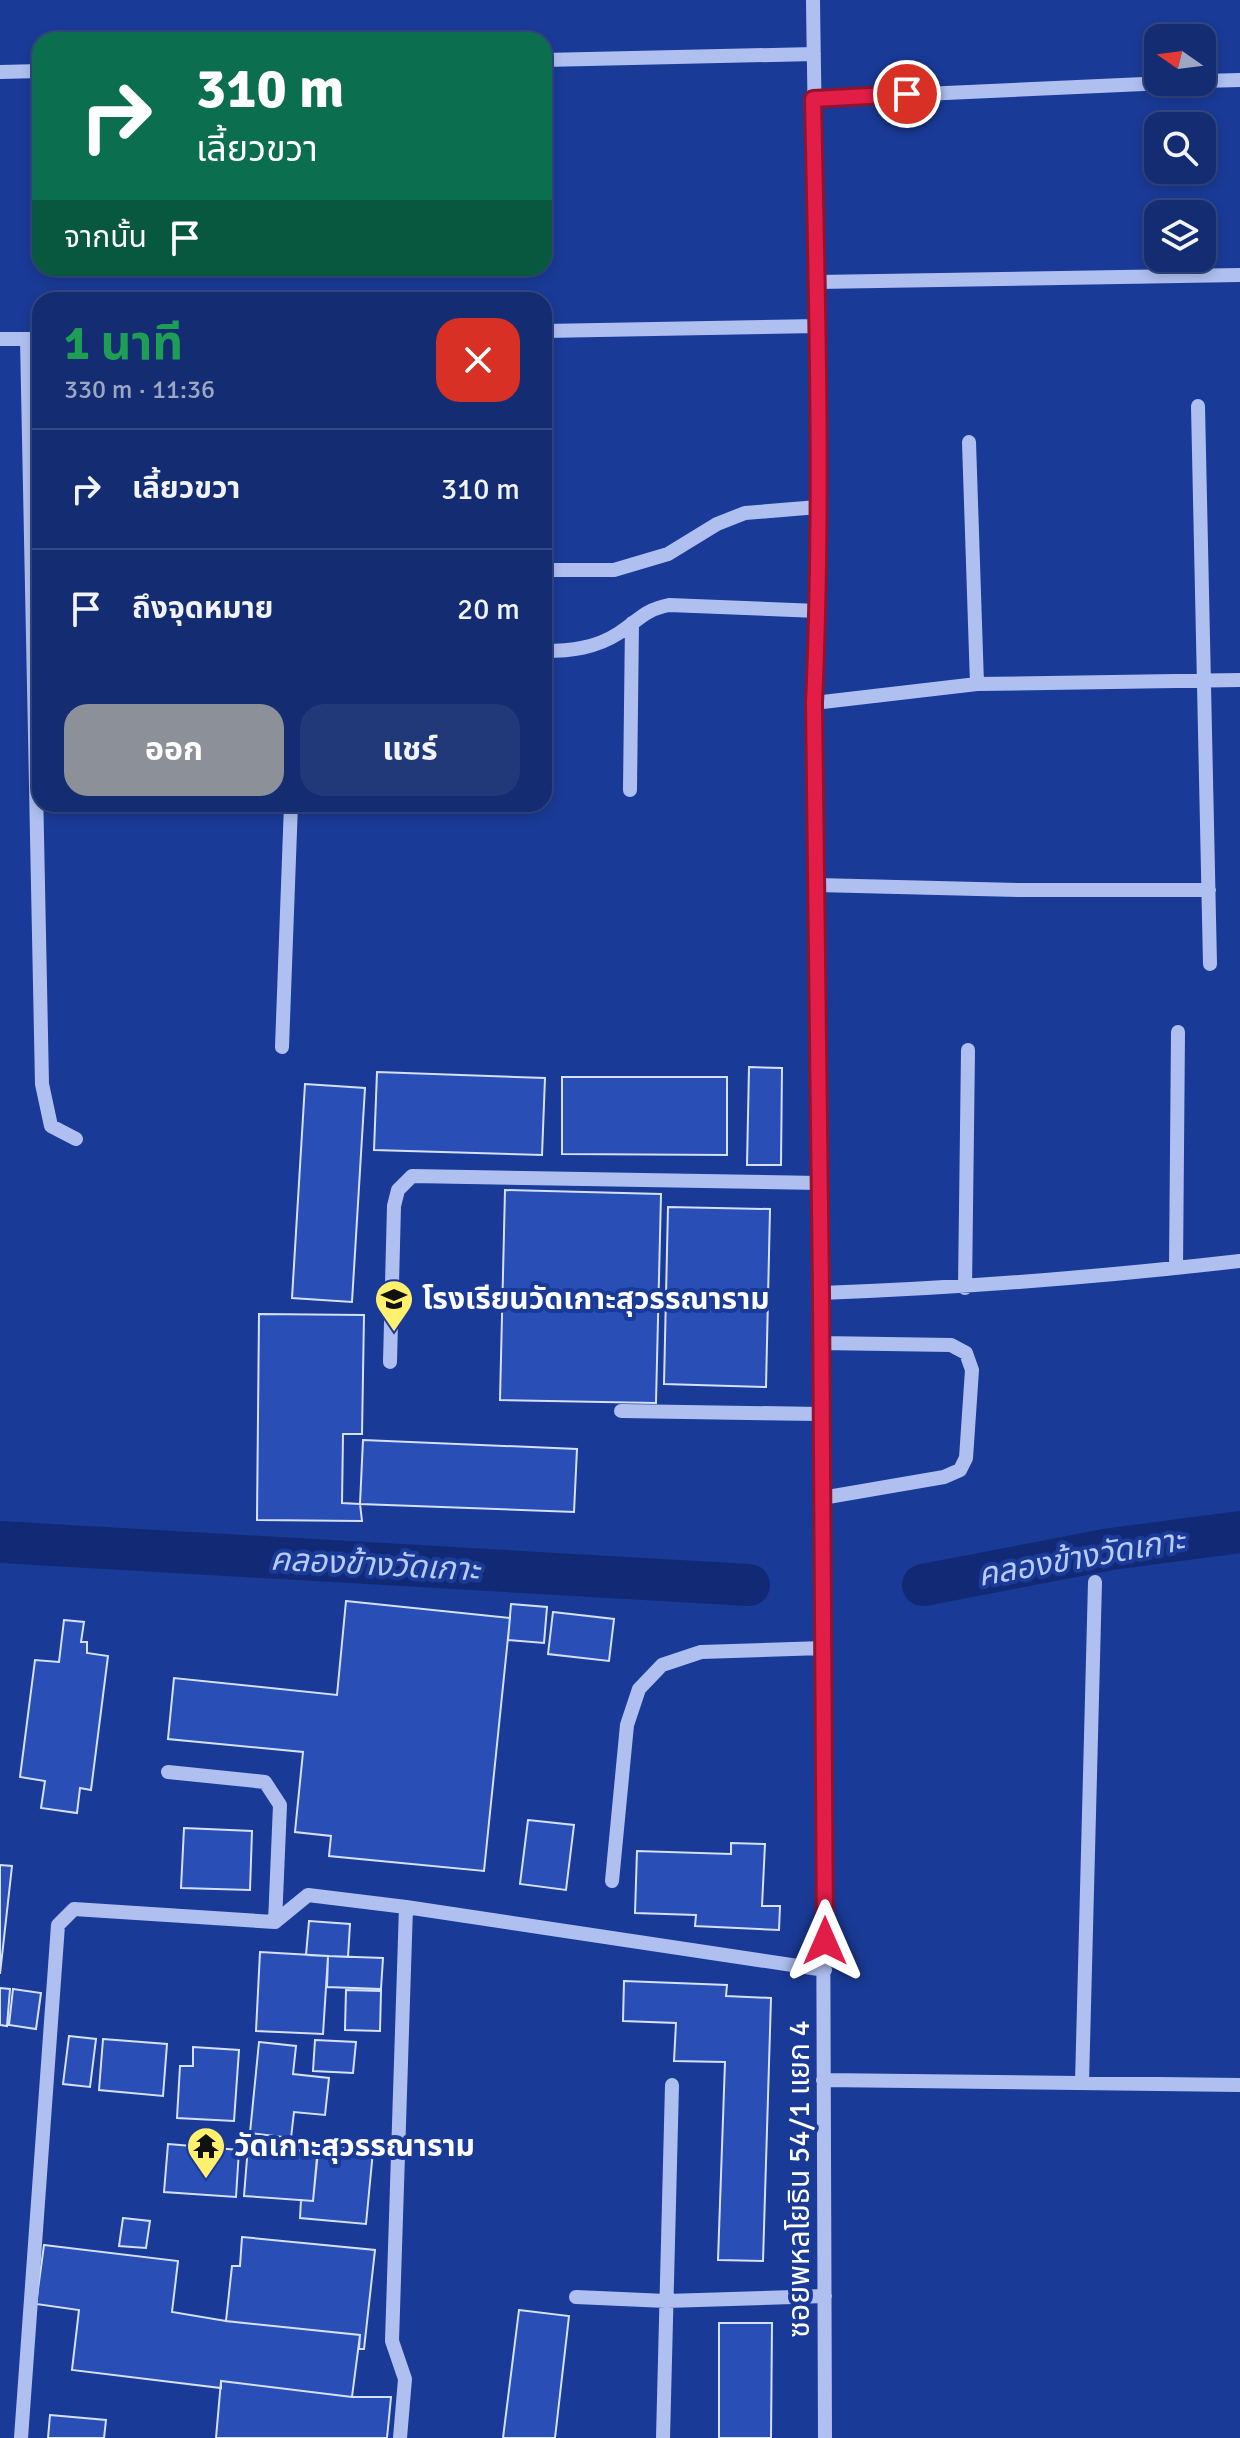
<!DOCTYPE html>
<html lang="th">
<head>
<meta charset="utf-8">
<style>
	:root { --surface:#142c71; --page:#213879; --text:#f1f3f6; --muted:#9da7c3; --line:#334884; --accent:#8c9099 }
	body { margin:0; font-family:Signika,"Noto Sans Thai",sans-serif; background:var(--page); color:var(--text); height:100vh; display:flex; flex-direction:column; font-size:30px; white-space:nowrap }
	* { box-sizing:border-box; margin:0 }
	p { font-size:26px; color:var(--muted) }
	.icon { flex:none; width:44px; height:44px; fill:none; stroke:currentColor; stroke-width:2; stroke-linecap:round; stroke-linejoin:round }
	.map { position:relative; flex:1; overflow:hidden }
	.sheet { position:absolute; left:32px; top:292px; width:520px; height:520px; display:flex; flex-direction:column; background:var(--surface); border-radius:24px; box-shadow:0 4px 12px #0003,0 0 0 2px var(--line) }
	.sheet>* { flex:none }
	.top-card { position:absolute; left:32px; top:32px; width:520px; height:244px; border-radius:24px; box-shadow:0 4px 12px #0003,0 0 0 2px var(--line); background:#0b6e4f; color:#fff; overflow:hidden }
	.needle { width:52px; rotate:284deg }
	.buttons { position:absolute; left:1144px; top:24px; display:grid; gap:16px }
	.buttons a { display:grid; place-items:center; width:72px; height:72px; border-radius:16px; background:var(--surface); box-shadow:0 4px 12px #0003,0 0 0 2px var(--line); font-size:40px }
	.pin { position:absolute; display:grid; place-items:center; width:68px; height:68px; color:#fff; margin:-34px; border:4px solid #fff; border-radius:50%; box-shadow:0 2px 8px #0007 }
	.me { position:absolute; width:88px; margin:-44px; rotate:0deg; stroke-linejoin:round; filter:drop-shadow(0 0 6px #0008) }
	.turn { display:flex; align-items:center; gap:28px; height:168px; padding:0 32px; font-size:36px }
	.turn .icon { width:104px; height:104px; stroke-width:2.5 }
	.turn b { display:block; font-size:56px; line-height:68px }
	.then { display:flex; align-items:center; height:76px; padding:0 32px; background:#0003; gap:16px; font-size:30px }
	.round { display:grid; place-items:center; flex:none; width:84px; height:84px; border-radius:24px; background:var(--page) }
	.headline { display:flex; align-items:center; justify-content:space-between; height:136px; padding:0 32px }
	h1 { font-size:48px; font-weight:700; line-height:60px; color:#1e9e55 }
	.cta { display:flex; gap:16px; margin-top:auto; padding:16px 32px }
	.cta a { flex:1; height:92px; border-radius:24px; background:var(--accent); color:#fff; font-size:32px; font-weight:700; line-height:92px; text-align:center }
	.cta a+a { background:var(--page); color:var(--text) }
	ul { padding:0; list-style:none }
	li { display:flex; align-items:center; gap:24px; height:120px; padding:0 32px; border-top:2px solid var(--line) }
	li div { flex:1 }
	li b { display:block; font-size:30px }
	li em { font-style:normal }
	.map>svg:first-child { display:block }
</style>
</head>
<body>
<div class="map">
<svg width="1240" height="2438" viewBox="0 0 1240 2438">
	<rect width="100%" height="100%" fill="#1a3a97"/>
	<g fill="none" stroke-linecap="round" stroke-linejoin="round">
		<path stroke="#122a75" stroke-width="42" d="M 0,1542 L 749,1585
			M 923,1585 L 1111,1549 L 1240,1532"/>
	</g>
	<path fill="#294eb5" stroke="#d5e0fb" stroke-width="2" d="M 749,1067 L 782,1068 L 781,1165 L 747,1165 Z
		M 377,1072 L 545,1078 L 542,1155 L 374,1150 Z
		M 562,1077 L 727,1077 L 727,1155 L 562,1154 Z
		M 305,1084 L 365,1088 L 352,1302 L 292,1298 Z
		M 505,1190 L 661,1194 L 656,1403 L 500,1400 Z
		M 668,1207 L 770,1209 L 766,1387 L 664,1384 Z
		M 259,1314 L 364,1315 L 362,1434 L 343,1434 L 342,1503 L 360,1504 L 362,1521 L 257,1520 Z
		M 363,1440 L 577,1449 L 574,1512 L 360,1504 Z
		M 346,1601 L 510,1618 L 484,1871 L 329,1856 L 331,1836 L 295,1832 L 303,1752 L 168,1739 L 174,1678 L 337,1695 Z
		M 511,1604 L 547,1607 L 544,1643 L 508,1640 Z
		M 553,1612 L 614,1619 L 609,1661 L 548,1654 Z
		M 64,1620 L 84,1622 L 81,1642 L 87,1642 L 87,1653 L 108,1656 L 91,1790 L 80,1788 L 77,1813 L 41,1808 L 45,1781 L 20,1777 L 35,1660 L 59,1662 Z
		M 528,1820 L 574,1825 L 566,1890 L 520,1884 Z
		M 184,1828 L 252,1831 L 250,1890 L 181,1888 Z
		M 731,1843 L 765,1844 L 762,1906 L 780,1906 L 779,1930 L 695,1926 L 696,1915 L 635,1913 L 637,1851 L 731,1854 Z
		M 0,1865 L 12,1866 L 0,1974 Z
		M 309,1921 L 350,1924 L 348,1957 L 306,1955 Z
		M 260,1952 L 328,1956 L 323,2034 L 256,2031 Z
		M 328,1956 L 383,1958 L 381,1989 L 327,1987 Z
		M 624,1981 L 727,1985 L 726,1996 L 771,1998 L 763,2261 L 718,2260 L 725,2062 L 674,2061 L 676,2023 L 623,2021 Z
		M 0,1988 L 10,1989 L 7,2026 L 0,2025 Z
		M 13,1989 L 41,1993 L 36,2029 L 9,2025 Z
		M 346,1990 L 381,1991 L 380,2031 L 345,2030 Z
		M 69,2036 L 96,2039 L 90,2087 L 63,2084 Z
		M 103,2039 L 167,2044 L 163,2096 L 99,2090 Z
		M 315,2040 L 356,2042 L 353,2073 L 313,2071 Z
		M 259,2042 L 296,2046 L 293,2074 L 329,2078 L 325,2115 L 294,2112 L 291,2138 L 250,2133 Z
		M 193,2047 L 239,2050 L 234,2121 L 177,2118 L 180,2066 L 193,2066 Z
		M 168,2144 L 239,2150 L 236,2197 L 164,2192 Z
		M 248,2146 L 318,2152 L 313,2201 L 244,2196 Z
		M 318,2146 L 373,2151 L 366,2224 L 300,2218 L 301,2200 L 313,2201 Z
		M 123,2218 L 150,2221 L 146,2248 L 119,2246 Z
		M 242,2237 L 375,2250 L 364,2349 L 359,2349 L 360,2335 L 226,2321 L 232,2266 L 240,2266 Z
		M 44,2245 L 178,2261 L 172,2312 L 226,2321 L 360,2335 L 352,2397 L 221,2381 L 221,2388 L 72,2370 L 79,2310 L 36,2304 Z
		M 519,2310 L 569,2316 L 555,2438 L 503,2438 Z
		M 719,2323 L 772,2323 L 771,2438 L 719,2438 Z
		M 221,2381 L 352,2397 L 391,2397 L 387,2438 L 216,2438 Z
		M 50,2415 L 106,2420 L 104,2438 L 48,2438 Z"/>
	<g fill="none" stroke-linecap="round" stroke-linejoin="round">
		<path stroke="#afc0f0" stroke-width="14" d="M 813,0 C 816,234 824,469 814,703 L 821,1293 L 825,2438
			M 544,60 L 814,54
			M 0,72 L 40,71
			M 1202,81 L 1240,80
			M 813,99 L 1188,82
			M 817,282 L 1240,275
			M 544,331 L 818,326
			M 0,339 L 40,339
			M 27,339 L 42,1084 L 51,1126 L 76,1139
			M 1198,406 L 1210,964
			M 969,442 L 977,684
			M 544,570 L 614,570 L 668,554 L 717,524 L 745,513 L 818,507
			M 544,651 C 571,651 596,648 619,633 C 639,620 644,610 669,605 L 818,611
			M 814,703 L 977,684 L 1240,680
			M 630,790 L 632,623
			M 817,885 L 1018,890 L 1209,890
			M 282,1047 L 291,804
			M 1176,1268 L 1178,1032
			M 965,1288 L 968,1050
			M 821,1293 C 962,1288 1100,1277 1240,1261
			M 821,1343 L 951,1345 L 966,1353 L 972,1370 L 966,1458 L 960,1470 L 944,1477 L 822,1498
			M 390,1362 L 394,1206 L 398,1190 L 412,1176 L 820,1183
			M 621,1411 L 820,1414
			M 168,1772 L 265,1782 L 280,1805 L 275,1922
			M 612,1881 L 627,1725 L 639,1689 L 662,1665 L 701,1652 L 823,1648
			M 823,2080 L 1240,2085
			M 1082,2083 L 1095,1582
			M 576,2297 L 666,2301 L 825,2296
			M 21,2438 L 58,1925 L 74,1909 L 275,1922 L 308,1895 L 406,1907 L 825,1970
			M 400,2438 L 405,2379 L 392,2341 L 406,1907
			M 663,2438 L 672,2085"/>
	</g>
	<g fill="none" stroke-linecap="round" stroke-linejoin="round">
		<g stroke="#92132f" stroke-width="20">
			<path id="route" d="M 825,1941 L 821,1293 L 814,703 C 823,502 817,300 813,99 L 907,94"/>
		</g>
		<use href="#route" stroke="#e11d48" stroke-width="14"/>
	</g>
	<defs>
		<g id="school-pin" transform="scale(2)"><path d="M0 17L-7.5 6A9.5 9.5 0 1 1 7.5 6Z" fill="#fff06e" stroke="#1a3a97"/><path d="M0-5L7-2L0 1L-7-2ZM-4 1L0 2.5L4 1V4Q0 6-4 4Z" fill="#111"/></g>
		<g id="temple-pin" transform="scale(2)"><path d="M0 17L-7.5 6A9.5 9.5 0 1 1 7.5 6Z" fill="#fff06e" stroke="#1a3a97"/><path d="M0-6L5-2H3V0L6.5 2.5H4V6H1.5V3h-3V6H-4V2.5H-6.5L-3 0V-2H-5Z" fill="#111"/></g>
	</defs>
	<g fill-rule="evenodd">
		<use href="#school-pin" x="394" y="1299"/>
		<use href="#temple-pin" x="206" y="2146"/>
	</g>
	<g text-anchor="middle" stroke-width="8" stroke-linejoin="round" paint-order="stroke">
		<g font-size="30" font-weight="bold" fill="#fff" stroke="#1a3a97" text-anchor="start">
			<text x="422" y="1309">โรงเรียนวัดเกาะสุวรรณาราม</text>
			<text x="234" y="2156">วัดเกาะสุวรรณาราม</text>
		</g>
		<g font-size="30" fill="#fff" stroke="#1a3a97">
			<text transform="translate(799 2179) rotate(-90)" y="10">ซอยพหลโยธิน 54/1 แยก 4</text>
		</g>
		<g font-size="32" font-style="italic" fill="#bbcbf7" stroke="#1a3a97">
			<text transform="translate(1081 1557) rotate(-10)" y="11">คลองข้างวัดเกาะ</text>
			<text transform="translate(375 1564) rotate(3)" y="11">คลองข้างวัดเกาะ</text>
		</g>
	</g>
</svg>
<div class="buttons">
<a><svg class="needle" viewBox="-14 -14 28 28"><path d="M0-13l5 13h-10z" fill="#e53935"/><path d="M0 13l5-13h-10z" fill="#9da7c3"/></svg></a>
<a><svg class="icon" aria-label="search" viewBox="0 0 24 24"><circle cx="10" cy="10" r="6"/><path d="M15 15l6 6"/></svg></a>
<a><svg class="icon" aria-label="layers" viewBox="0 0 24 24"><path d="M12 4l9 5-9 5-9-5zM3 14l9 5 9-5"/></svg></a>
</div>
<div class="pin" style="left:907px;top:94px;background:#d93025"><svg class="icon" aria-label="arrive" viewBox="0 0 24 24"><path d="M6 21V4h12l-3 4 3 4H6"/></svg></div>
<svg class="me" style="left:825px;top:1941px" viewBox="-20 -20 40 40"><path d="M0-17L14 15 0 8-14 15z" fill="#e11d48" stroke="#fff" stroke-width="4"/></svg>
<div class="top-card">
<div class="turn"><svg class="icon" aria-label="right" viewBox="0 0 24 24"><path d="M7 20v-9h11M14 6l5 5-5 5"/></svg><div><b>310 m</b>เลี้ยวขวา</div></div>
<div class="then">จากนั้น<svg class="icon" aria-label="arrive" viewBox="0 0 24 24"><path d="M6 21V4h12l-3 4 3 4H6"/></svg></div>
</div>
<section class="sheet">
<div class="headline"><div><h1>1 นาที</h1><p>330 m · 11:36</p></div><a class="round" style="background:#d93025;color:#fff"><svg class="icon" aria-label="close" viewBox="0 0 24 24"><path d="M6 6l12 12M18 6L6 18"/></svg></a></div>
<ul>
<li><svg class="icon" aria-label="right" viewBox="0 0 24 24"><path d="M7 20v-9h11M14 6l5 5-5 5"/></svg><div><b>เลี้ยวขวา</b></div><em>310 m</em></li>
<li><svg class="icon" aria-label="arrive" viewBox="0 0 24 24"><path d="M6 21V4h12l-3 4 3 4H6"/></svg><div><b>ถึงจุดหมาย</b></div><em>20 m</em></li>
</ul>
<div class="cta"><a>ออก</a><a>แชร์</a></div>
</section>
</div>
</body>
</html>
